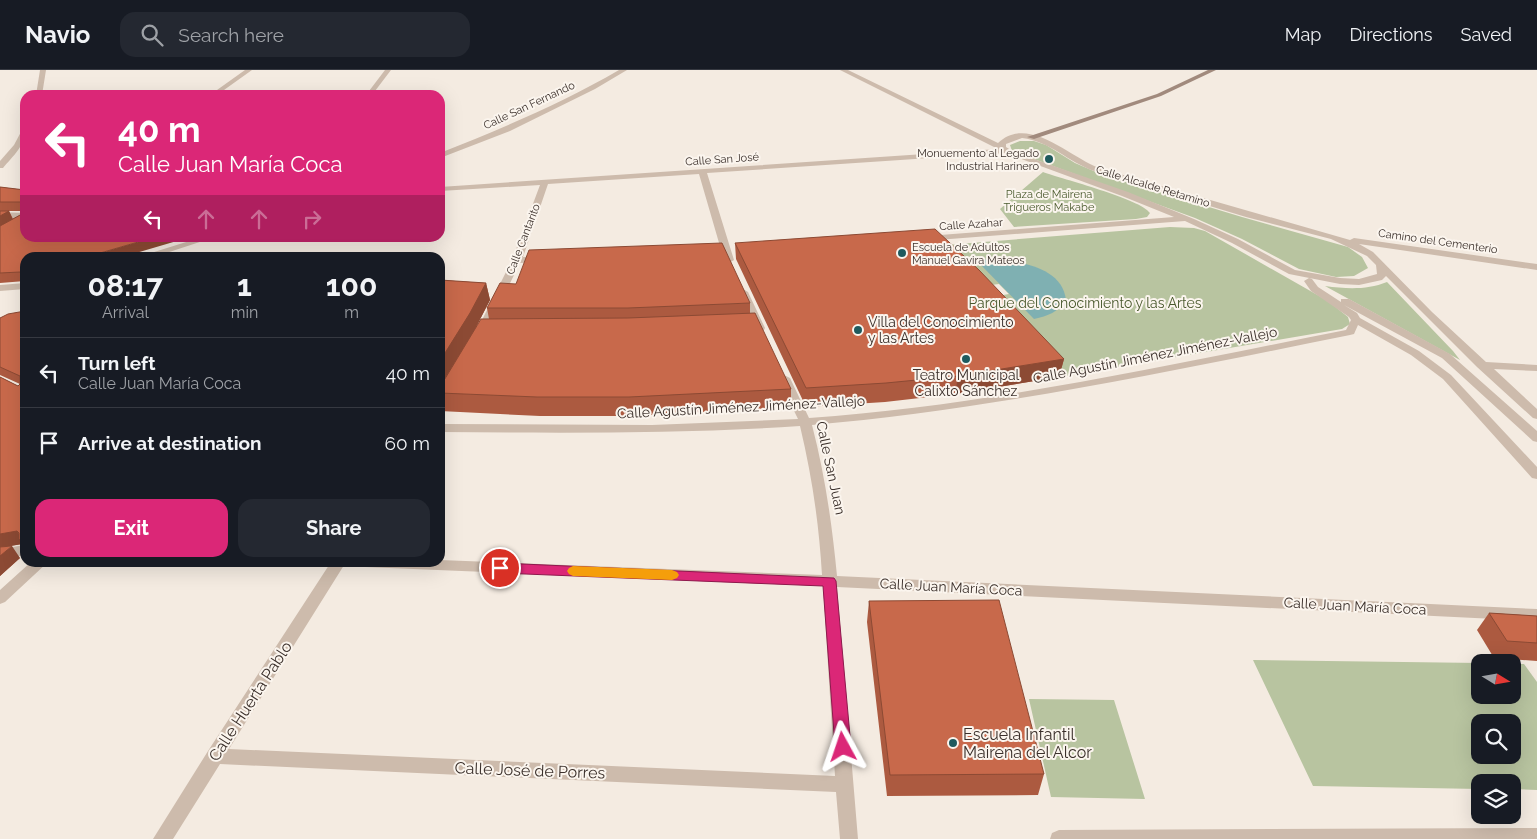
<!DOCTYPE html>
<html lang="en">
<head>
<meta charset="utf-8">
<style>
	:root { --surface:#171b24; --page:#242831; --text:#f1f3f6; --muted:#9ea1a6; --line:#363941; --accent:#db2777 }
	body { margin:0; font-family:Raleway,sans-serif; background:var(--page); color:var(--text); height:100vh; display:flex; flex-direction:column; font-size:19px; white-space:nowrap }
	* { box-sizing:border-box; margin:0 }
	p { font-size:16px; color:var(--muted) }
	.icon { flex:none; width:28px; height:28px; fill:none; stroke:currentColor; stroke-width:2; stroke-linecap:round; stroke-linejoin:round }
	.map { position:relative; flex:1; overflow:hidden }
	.details { position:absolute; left:20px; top:182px; width:425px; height:315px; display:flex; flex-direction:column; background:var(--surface); border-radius:15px; box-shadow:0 5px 20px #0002 }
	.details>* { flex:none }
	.guide { position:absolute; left:20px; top:20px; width:425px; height:152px; border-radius:15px; box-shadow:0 5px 20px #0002; background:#db2777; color:#fff; overflow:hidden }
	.needle { width:32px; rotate:101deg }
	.buttons { position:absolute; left:1471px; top:584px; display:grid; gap:10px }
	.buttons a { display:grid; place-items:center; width:50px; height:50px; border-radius:10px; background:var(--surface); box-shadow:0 5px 20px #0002; font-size:25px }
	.pin { position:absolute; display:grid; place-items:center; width:42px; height:42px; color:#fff; margin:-21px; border:2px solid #fff; border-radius:50%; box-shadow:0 1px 5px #0007 }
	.me { position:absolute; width:55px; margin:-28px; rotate:355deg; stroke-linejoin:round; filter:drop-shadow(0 0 4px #0008) }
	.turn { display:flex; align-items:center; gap:18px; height:105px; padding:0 15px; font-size:22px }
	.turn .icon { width:65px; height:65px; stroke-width:2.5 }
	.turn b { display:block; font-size:35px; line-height:42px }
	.lanes { display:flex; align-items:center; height:48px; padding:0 15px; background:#0003; justify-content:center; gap:25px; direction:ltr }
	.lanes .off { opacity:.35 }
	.eta { display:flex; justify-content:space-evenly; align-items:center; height:85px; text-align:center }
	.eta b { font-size:30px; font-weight:700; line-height:35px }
	.button { display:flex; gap:10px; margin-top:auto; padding:10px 15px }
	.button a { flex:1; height:58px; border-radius:15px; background:var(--accent); color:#fff; font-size:20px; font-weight:700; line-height:58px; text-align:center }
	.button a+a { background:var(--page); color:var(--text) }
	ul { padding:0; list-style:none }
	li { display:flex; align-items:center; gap:15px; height:70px; padding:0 15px; border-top:1px solid var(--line) }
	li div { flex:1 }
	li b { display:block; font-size:19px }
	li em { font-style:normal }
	header { display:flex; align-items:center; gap:30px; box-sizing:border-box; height:70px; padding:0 25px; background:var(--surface); border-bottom:1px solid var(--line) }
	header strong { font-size:24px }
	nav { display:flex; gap:28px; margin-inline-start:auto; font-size:18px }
	.search { width:350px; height:45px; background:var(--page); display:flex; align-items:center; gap:12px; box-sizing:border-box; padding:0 18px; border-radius:15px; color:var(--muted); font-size:19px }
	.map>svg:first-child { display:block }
</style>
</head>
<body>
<header>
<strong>Navio</strong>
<div class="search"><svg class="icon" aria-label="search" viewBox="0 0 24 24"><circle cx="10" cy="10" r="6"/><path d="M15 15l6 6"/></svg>Search here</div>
<nav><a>Map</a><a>Directions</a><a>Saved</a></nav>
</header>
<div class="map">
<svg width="1537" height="769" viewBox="0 0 1537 769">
	<rect width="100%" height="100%" fill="#f4ebe1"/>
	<path fill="#b8c4a0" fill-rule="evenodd" d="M 1020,71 L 1034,71 L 1046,75 L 1075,93 L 1103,105 L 1242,147 L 1348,177 L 1362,187 L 1368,198 L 1354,206 L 1336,207 L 1299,199 L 1242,169 L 1195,148 L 1012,81 L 1010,75 Z
		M 1043,102 C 1062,109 1141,129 1150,143 L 1147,147 L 1136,149 L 1014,157 L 1000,139 Z
		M 1170,157 L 1194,158 L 1205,161 L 1328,231 L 1348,247 L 1350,254 L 1342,259 L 1059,307 L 986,228 L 1009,224 L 999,214 L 975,217 L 933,176 Z
		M 1387,212 L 1453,281 L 1460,290 L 1325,216 C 1347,219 1367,220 1387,212 Z
		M 1253,590 L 1480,593 L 1480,625 L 1512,625 L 1513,594 L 1524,594 L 1537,612 L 1537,720 L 1513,719 L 1512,712 L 1480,712 L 1480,719 L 1313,716 ZM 1512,652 L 1512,685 L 1480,685 L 1480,652 Z
		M 1029,629 L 1114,630 L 1145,729 L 1051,727 Z"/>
	<path fill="#7fb0b2" d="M 990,189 C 1018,191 1062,196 1066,230 C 1058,242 1048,246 1034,249 L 976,190 Z"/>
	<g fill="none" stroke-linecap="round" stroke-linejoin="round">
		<path fill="#cdbbac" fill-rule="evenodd" d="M 40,0 L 46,0 L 42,25 L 36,25 Z
			M 245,0 L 252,0 L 217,25 L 210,25 Z
			M 385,0 L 391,0 L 372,25 L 366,25 Z
			M 619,0 L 627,0 L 595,19 L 510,61 L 440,88 L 440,83 C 501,59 562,33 619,0 Z
			M 840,0 L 848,0 L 998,73 C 1028,44 1071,88 1099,98 L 1350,170 L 1354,168 L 1537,194 L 1537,200 L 1359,174 L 1373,182 L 1432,242 L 1486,292 L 1537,295 L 1537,301 L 1494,299 L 1537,339 L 1537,349 L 1533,348 L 1477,297 L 1386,206 L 1382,210 L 1359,215 L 1340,214 L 1289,204 L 1232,173 L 1185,151 L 924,171 L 924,167 L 927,166 L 1174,147 L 1122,126 L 1005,83 L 707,103 L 734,190 L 729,193 L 724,190 L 699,104 L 548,114 L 523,187 L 542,186 L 547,189 L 542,192 L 520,193 L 485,264 L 480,267 L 476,266 L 475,264 L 512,190 L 540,115 L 440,121 L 440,117 L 998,79 ZM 1022,68 C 1050,71 1068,92 1094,101 L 1246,147 L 1331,169 L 1367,186 L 1376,195 L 1377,204 L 1359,209 L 1340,208 L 1295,200 L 1238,169 L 1194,149 L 1128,122 L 1014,82 L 1006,77 L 1006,74 Z
			M 22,60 L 25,60 C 25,76 13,86 3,98 L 0,98 L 0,91 L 14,75 Z
			M 0,142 L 25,143 L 25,149 L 0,148 Z
			M 199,168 L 212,168 L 151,188 L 135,188 Z
			M 1309,208 L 1312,209 L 1318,217 L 1341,232 L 1341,229 L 1349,229 L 1450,284 L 1537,361 L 1537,372 L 1533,371 L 1442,288 L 1344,235 L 1357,243 L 1360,248 L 1419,281 L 1451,305 L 1537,397 L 1537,409 L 1532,408 L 1443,309 L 1411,285 L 1358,255 L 1354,264 L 1350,265 C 1172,301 993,339 812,355 C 825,405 832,454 837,506 L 1537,539 L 1537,551 L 837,517 L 858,769 L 840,769 L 836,722 L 220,694 L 173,769 L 153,769 L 208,681 L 331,492 L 346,492 L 229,679 L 835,706 L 823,516 L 365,497 L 360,496 L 358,492 L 440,492 L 440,490 L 822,505 C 819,454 812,406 800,356 C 680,364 560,363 440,362 L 440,354 L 652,355 L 798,349 L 778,308 L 784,305 L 790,308 L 809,348 C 990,335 1168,295 1346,260 L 1351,250 L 1349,247 L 1311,221 L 1304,211 Z
			M 25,213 L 25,219 L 0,221 L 0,215 Z
			M 743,219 L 748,222 L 765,258 L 764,260 L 756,260 L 755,258 L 738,222 Z
			M 25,475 L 25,485 L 0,489 L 0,479 Z
			M 31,492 L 48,492 L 5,532 L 0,534 L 0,520 Z
			M 1537,758 L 1537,769 L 1050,769 L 1052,763 L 1059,760 Z"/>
		<path fill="#a18a7d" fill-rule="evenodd" d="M 1208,0 L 1216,0 L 1161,26 L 1034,69 L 1027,67 L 1157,24 Z"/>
	</g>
	<path fill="#ac5a40" d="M 0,117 L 25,120 L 25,211 L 0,213 L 0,141 L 9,141 L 13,149 L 22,144 L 22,141 L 0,141 Z
		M 735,173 L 1064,289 L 1059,307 L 955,324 L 885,332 L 806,337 L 736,189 Z
		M 440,210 L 486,213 L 490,230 L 476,257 L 489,249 L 487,238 L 750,233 L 750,243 L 791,319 L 791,337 L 631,346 L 540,346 L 440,341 Z
		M 25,241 L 22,474 L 2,477 L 20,488 L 0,506 L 0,307 L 18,316 L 20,314 L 0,305 L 0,248 Z
		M 869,531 L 1044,704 L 1038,725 L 887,726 L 867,552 Z
		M 1489,543 L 1537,546 L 1537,591 L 1494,588 L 1477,560 Z"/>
	<path fill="#8c4a34" d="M 9,141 L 13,150 L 0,157 L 0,146 Z
		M 152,168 L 187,168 L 119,188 L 83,188 Z
		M 25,204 L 25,211 L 22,205 Z
		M 486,213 L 490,230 L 474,261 L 440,316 L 440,291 Z
		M 1064,289 L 1059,307 L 955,324 L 958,306 Z
		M 17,461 L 21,468 L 25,464 L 25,479 L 22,474 L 0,478 L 0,464 Z
		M 12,476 L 20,488 L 0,506 L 0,486 Z"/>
	<path fill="#c8694b" stroke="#8c4a34" d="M 0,117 L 25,120 L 25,168 L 152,168 L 83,188 L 25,188 L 25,204 L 22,205 L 20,202 L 0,203 L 0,156 L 22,144 L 21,132 L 0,132 Z
		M 0,141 L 9,141 L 0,146 Z
		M 935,159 L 979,200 L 1064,289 L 958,306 L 886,313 L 806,318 L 735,173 Z
		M 722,173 L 750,233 L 628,238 L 487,238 L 500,213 L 516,214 L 529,180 Z
		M 440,210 L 486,213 L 470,243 L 440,291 Z
		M 25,241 L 25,464 L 19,470 L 19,463 L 17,461 L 0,464 L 0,307 L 18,316 L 20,314 L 20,306 L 0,297 L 0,248 L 8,244 Z
		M 755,243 L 791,319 L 629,327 L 537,327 L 440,323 L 440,314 L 443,312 L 481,249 L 628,248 Z
		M 12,476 L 0,486 L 0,477 Z
		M 999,530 L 1044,704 L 890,705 L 869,531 Z
		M 1489,543 L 1537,546 L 1537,573 L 1507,571 Z"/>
	<path fill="#db2777" stroke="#8e194d" d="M 500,493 L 834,508 L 836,511 L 851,677 L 849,682 L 843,684 L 837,682 L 835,677 L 823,516 L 500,503 L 496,501 L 494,498 L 496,495 Z"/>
	<path fill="#f59e0b" d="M 573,496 L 672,500 L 677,502 L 679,505 L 677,508 L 672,510 L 573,506 L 569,504 L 567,501 L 569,498 Z"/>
	<g fill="#1f5a5e" stroke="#fbf5ee" stroke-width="2">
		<circle cx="1049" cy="89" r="5"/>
		<circle cx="902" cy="183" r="5"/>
		<circle cx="858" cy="260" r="5"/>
		<circle cx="966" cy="289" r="5"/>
		<circle cx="953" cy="673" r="5"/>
	</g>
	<g text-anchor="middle" stroke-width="4" stroke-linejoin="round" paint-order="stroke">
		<g font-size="11" fill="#3b302b" stroke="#fbf5ee">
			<text transform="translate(529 35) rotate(-25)" y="4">Calle San Fernando</text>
			<text transform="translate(722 89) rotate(-4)" y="4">Calle San José</text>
			<text transform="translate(1153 116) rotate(17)" y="4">Calle Alcalde Retamino</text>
			<text transform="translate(971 154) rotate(-4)" y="4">Calle Azahar</text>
			<text transform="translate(523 169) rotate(-69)" y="4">Calle Cantarito</text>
			<text transform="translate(1438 171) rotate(8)" y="4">Camino del Cementerio</text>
		</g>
		<g font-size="11" fill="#3b302b" stroke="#fbf5ee" text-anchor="end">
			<text x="1039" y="87">Monuemento al Legado<tspan x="1039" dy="13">Industrial Harinero</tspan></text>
			<text x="912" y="181" text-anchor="start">Escuela de Adultos<tspan x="912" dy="13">Manuel Gavira Mateos</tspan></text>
		</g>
		<g font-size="11" fill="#4a5a2e" stroke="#fbf5ee">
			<text x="1049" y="128">Plaza de Mairena<tspan x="1049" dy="13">Trigueros Makabe</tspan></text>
		</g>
		<g font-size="14" fill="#4a5a2e" stroke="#fbf5ee">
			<text x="1085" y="238">Parque del Conocimiento y las Artes</text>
		</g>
		<g font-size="14" fill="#3b302b" stroke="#fbf5ee" text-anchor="start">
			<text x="868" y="257">Villa del Conocimiento<tspan x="868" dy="16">y las Artes</tspan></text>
			<text x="966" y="310" text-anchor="middle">Teatro Municipal<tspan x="966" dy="16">Calixto Sánchez</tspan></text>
		</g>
		<g font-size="14" fill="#3b302b" stroke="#fbf5ee">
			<text transform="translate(1155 285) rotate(-11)" y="5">Calle Agustín Jiménez Jiménez-Vallejo</text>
			<text transform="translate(741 337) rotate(-3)" y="5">Calle Agustín Jiménez Jiménez-Vallejo</text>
			<text transform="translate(831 398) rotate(78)" y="5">Calle San Juan</text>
			<text transform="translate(951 517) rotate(3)" y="5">Calle Juan María Coca</text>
			<text transform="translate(1355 536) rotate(3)" y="5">Calle Juan María Coca</text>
		</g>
		<g font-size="16" fill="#3b302b" stroke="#fbf5ee">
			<text transform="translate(250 631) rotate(-57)" y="6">Calle Huerta Pablo</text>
			<text transform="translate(530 700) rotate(2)" y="6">Calle José de Porres</text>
		</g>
		<g font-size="16" fill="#3b302b" stroke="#fbf5ee" text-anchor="start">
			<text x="963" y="670">Escuela Infantil<tspan x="963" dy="18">Mairena del Alcor</tspan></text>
		</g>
	</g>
</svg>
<div class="buttons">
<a><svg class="needle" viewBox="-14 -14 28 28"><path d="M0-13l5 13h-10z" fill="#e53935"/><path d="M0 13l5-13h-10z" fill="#9ea1a6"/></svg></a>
<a><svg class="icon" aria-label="search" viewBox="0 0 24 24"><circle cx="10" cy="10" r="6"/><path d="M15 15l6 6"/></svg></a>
<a><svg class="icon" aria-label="layers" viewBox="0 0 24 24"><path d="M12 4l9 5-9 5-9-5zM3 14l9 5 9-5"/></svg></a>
</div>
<div class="pin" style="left:500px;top:498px;background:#d93025"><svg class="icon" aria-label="arrive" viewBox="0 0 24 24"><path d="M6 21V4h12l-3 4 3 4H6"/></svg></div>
<svg class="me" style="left:843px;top:677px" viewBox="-20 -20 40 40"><path d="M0-17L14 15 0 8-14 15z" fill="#db2777" stroke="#fff" stroke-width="4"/></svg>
<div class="guide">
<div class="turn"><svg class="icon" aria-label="left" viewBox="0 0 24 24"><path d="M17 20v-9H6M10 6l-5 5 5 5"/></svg><div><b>40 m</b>Calle Juan María Coca</div></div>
<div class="lanes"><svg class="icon" aria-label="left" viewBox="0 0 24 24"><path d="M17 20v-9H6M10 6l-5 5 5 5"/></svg><svg class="icon off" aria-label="ahead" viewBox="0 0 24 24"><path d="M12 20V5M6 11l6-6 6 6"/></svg><svg class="icon off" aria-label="ahead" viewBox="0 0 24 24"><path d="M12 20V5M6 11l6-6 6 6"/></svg><svg class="icon off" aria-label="right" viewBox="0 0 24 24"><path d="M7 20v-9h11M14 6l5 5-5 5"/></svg></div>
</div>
<section class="details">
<div class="eta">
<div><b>08:17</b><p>Arrival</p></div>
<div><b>1</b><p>min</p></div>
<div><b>100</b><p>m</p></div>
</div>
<ul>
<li><svg class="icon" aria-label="left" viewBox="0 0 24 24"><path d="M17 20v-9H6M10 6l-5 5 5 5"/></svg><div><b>Turn left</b><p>Calle Juan María Coca</p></div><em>40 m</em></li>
<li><svg class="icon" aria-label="arrive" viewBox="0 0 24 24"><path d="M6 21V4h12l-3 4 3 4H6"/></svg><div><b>Arrive at destination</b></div><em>60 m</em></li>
</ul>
<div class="button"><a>Exit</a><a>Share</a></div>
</section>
</div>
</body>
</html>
